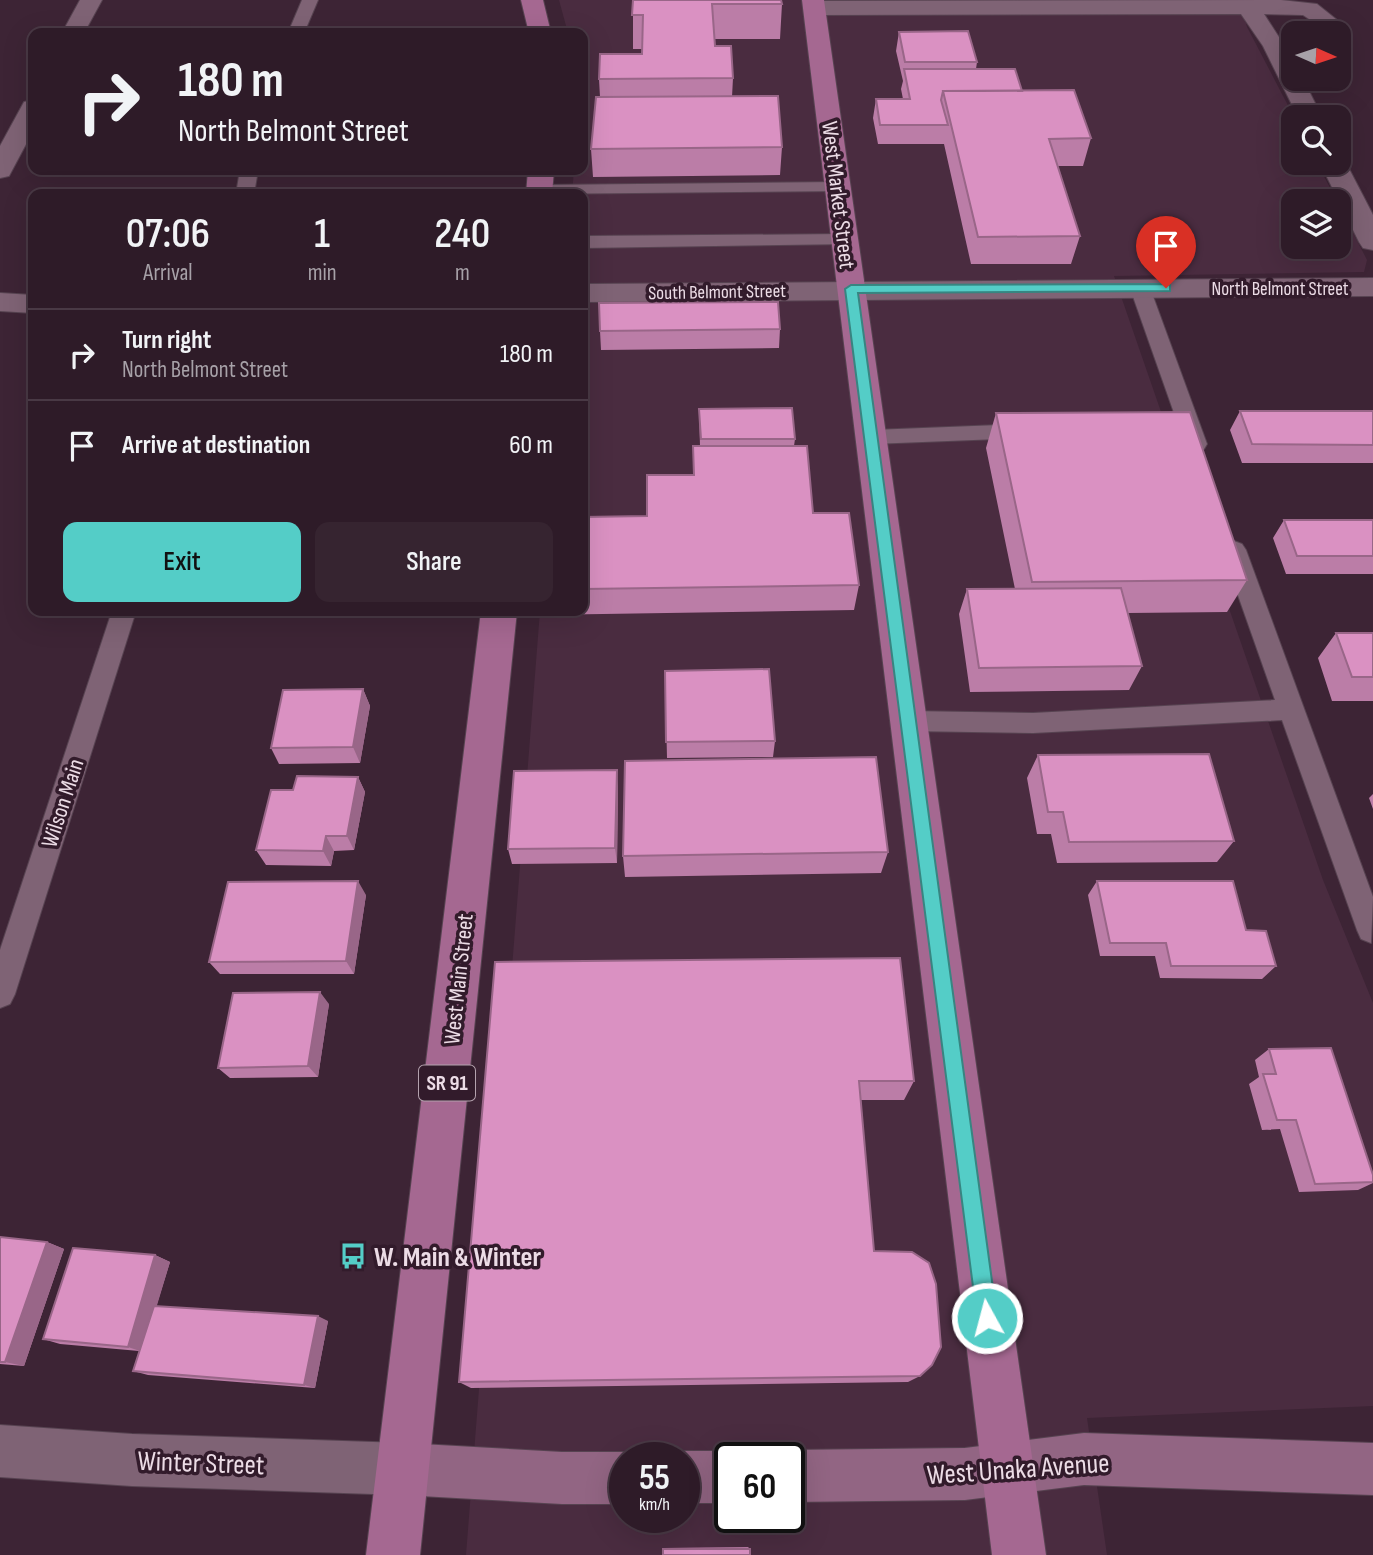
<!DOCTYPE html>
<html lang="en">
<head>
<meta charset="utf-8">
<style>
	:root { --surface:#2e1b28; --page:#362430; --text:#f1f3f6; --muted:#a7a1a8; --line:#493945; --accent:#54cdc7 }
	body { margin:0; font-family:"Sofia Sans Condensed",sans-serif; background:var(--page); color:var(--text); height:100vh; display:flex; flex-direction:column; font-size:26px; white-space:nowrap }
	* { box-sizing:border-box; margin:0 }
	p { font-size:23px; color:var(--muted) }
	.icon { flex:none; width:38px; height:38px; fill:none; stroke:currentColor; stroke-width:2; stroke-linecap:round; stroke-linejoin:round }
	.map { position:relative; flex:1; overflow:hidden }
	.side { position:absolute; left:28px; top:189px; width:560px; height:427px; display:flex; flex-direction:column; background:var(--surface); border-radius:14px; box-shadow:0 7px 28px #0002,0 0 0 2px var(--line) }
	.side>* { flex:none }
	.top-card { position:absolute; left:28px; top:28px; width:560px; height:147px; border-radius:14px; box-shadow:0 7px 28px #0002,0 0 0 2px var(--line); background:#2e1b28; color:var(--text); overflow:hidden }
	.needle { width:46px; rotate:93deg }
	.controls { position:absolute; left:1281px; top:21px; display:grid; gap:14px }
	.controls a { display:grid; place-items:center; width:70px; height:70px; border-radius:14px; background:var(--surface); box-shadow:0 7px 28px #0002,0 0 0 2px var(--line); font-size:35px }
	.speed { position:absolute; left:609px; top:1442px; display:flex; gap:14px; font-size:35px; font-weight:700; text-align:center }
	.speed>* { display:grid; place-content:center; width:91px; height:91px; border-radius:50%; background:var(--surface); box-shadow:0 7px 28px #0002,0 0 0 2px var(--line); line-height:1 }
	.speed small { font-size:18px; font-weight:400 }
	.speed .limit { border:4px solid #111; border-radius:10px; background:#fff; color:#111 }
	.pin { position:absolute; display:grid; place-items:center; width:60px; height:60px; color:#fff; margin:-72px -30px; border-radius:50% 50% 50% 0; rotate:-45deg; box-shadow:0 0 7px #0007 }
	.pin .icon { rotate:45deg }
	.me { position:absolute; width:77px; margin:-38px; rotate:353deg; stroke-linejoin:round; filter:drop-shadow(0 0 5px #0008) }
	.turn { display:flex; align-items:center; gap:24px; height:147px; padding:0 35px; font-size:32px }
	.turn .icon { width:91px; height:91px; stroke-width:2.5 }
	.turn b { display:block; font-size:49px; line-height:60px }
	.eta { display:flex; justify-content:space-evenly; align-items:center; height:119px; text-align:center }
	.eta b { font-size:42px; font-weight:600; line-height:49px }
	.cta { display:flex; gap:14px; margin-top:auto; padding:14px 35px }
	.cta a { flex:1; height:80px; border-radius:14px; background:var(--accent); color:#111; font-size:28px; font-weight:600; line-height:80px; text-align:center }
	.cta a+a { background:var(--page); color:var(--text) }
	ul { padding:0; list-style:none }
	li { display:flex; align-items:center; gap:21px; height:91px; padding:0 35px; border-top:2px solid var(--line) }
	li div { flex:1 }
	li b { display:block; font-size:26px }
	li em { font-style:normal }
	.map>svg:first-child { display:block }
</style>
</head>
<body>
<div class="map">
<svg width="1373" height="1555" viewBox="0 0 1373 1555">
	<rect width="100%" height="100%" fill="#3d2435"/>
	<path fill="#4a2c40" fill-rule="evenodd" d="M 559,0 L 1240,0 L 1247,27 L 1294,117 L 1293,163 L 1317,163 L 1337,201 L 1293,201 L 1293,247 L 1339,247 L 1339,205 L 1367,260 L 1364,272 L 1114,276 L 1323,880 L 1373,1003 L 1373,1406 L 1087,1418 L 1107,1555 L 466,1555 L 540,611 L 583,611 L 583,194 L 572,194 L 574,170 L 583,170 L 583,33 L 568,33 ZM 625,1458 L 684,1458 L 684,1517 L 625,1517 ZM 730,1458 L 789,1458 L 789,1517 L 730,1517 Z"/>
	<g fill="none" stroke-linecap="round" stroke-linejoin="round">
		<g stroke="#574351" stroke-width="2">
			<path id="service" d="M 302,0 L 318,0 L 304,33 L 288,33 Z
				M 240,170 L 258,170 L 254,194 L 236,194 Z
				M 838,182 L 847,187 L 844,191 L 535,194 L 531,190 L 540,185 Z
				M 844,234 L 853,240 L 851,244 L 583,248 L 583,236 Z
				M 1140,282 L 1150,288 L 1207,444 L 1204,449 L 1188,449 L 1185,444 L 1130,288 Z
				M 1027,424 L 1035,426 L 1038,431 L 1035,436 L 1027,438 L 872,444 L 864,442 L 861,437 L 864,432 L 872,430 Z
				M 1234,541 L 1242,544 L 1246,550 L 1373,897 L 1371,943 L 1361,939 L 1357,930 L 1282,720 L 1033,733 L 909,731 L 900,728 L 896,721 L 900,714 L 909,711 L 1033,713 L 1275,700 L 1222,550 L 1226,544 Z
				M 112,611 L 136,611 L 15,994 L 10,1004 L 0,1008 L 0,950 Z"/>
		</g>
		<g stroke="#574351" stroke-width="2">
			<path id="minor" d="M 80,0 L 102,0 L 84,33 L 62,33 Z
				M 1281,0 L 1317,4 L 1337,20 L 1338,33 L 1316,33 L 1315,23 L 1303,15 L 1264,14 L 1293,59 L 1293,79 L 1303,79 L 1322,117 L 1298,117 L 1263,46 L 1241,14 L 814,15 L 803,8 L 814,1 Z
				M 33,100 L 33,131 L 9,176 L 0,178 L 0,146 L 24,102 Z
				M 1339,157 L 1346,163 L 1373,215 L 1373,250 L 1363,248 L 1359,242 L 1320,163 L 1339,163 Z
				M 1373,278 L 1373,296 L 583,302 L 583,284 Z
				M 0,293 L 33,295 L 33,313 L 0,311 Z
				M 0,1425 L 132,1434 L 403,1443 L 422,1450 L 429,1469 L 422,1488 L 403,1495 L 132,1486 L 0,1477 Z"/>
		</g>
		<g stroke="#574351" stroke-width="2">
			<path id="secondary" d="M 1084,1433 L 1373,1443 L 1373,1495 L 1084,1485 L 965,1500 L 789,1502 L 789,1458 L 770,1458 L 789,1450 L 965,1448 Z
				M 403,1443 L 562,1452 L 625,1452 L 640,1458 L 625,1458 L 625,1504 L 562,1504 L 403,1495 L 384,1488 L 377,1469 L 384,1450 Z
				M 684,1451 L 730,1451 L 747,1458 L 730,1458 L 730,1503 L 684,1503 L 684,1458 L 667,1458 Z"/>
		</g>
		<g stroke="#574351" stroke-width="2">
			<path id="primary" d="M 521,0 L 543,0 L 551,33 L 529,33 Z
				M 802,0 L 824,0 L 1046,1555 L 992,1555 Z
				M 528,170 L 554,170 L 552,194 L 526,194 Z
				M 481,611 L 517,611 L 420,1555 L 366,1555 Z"/>
		</g>
		<use href="#service" fill="#7f6375" fill-rule="evenodd"/>
		<use href="#minor" fill="#7f6375" fill-rule="evenodd"/>
		<use href="#secondary" fill="#926583" fill-rule="evenodd"/>
		<use href="#primary" fill="#a56891" fill-rule="evenodd"/>
	</g>
	<path fill="#bb7da7" d="M 633,0 L 782,4 L 780,39 L 714,39 L 715,46 L 733,78 L 732,97 L 782,147 L 780,175 L 593,177 L 591,149 L 600,97 L 599,79 L 642,54 L 642,49 L 633,49 Z
		M 899,32 L 977,62 L 976,69 L 1022,91 L 1091,138 L 1083,166 L 1058,166 L 1080,236 L 1071,264 L 971,264 L 944,144 L 878,144 L 873,118 L 876,99 L 903,99 L 901,89 L 903,81 L 896,51 Z
		M 780,329 L 779,348 L 601,350 L 600,331 Z
		M 699,409 L 795,439 L 794,446 L 813,513 L 859,585 L 854,610 L 538,615 L 537,611 L 583,611 L 583,517 L 647,516 L 693,475 L 693,446 L 700,446 Z
		M 1240,411 L 1373,411 L 1373,463 L 1242,463 L 1230,430 Z
		M 996,413 L 1247,580 L 1227,612 L 1128,613 L 1142,666 L 1129,690 L 970,692 L 959,614 L 967,589 L 1015,589 L 986,448 Z
		M 1284,520 L 1373,520 L 1373,574 L 1286,574 L 1273,538 Z
		M 1336,633 L 1373,633 L 1373,701 L 1332,701 L 1318,658 Z
		M 665,671 L 775,741 L 773,757 L 667,758 Z
		M 363,689 L 370,706 L 360,763 L 279,764 L 271,748 Z
		M 1038,755 L 1234,841 L 1217,862 L 1057,863 L 1051,834 L 1037,834 L 1027,778 Z
		M 358,777 L 365,792 L 354,850 L 334,851 L 331,866 L 266,865 L 256,850 L 293,790 Z
		M 618,786 L 617,863 L 512,864 L 508,849 Z
		M 1373,794 L 1373,809 L 1369,798 Z
		M 888,852 L 881,873 L 625,877 L 623,856 Z
		M 1097,881 L 1246,930 L 1276,966 L 1262,979 L 1160,978 L 1155,956 L 1100,956 L 1088,895 Z
		M 366,895 L 354,974 L 220,974 L 209,962 Z
		M 495,962 L 914,1081 L 904,1100 L 861,1100 L 874,1251 L 920,1376 L 908,1382 L 471,1388 L 459,1382 Z
		M 329,1004 L 318,1077 L 230,1078 L 218,1068 Z
		M 1269,1049 L 1373,1175 L 1373,1183 L 1358,1190 L 1299,1192 L 1280,1129 L 1262,1130 L 1249,1084 L 1259,1077 L 1255,1060 Z
		M 0,1237 L 47,1242 L 64,1249 L 24,1366 L 0,1364 Z
		M 155,1255 L 170,1262 L 156,1307 L 328,1321 L 315,1388 L 148,1375 L 133,1371 L 139,1351 L 60,1344 L 43,1339 Z
		M 748,1547 L 750,1549 L 663,1549 L 663,1548 Z"/>
	<path fill="#968" d="M 363,689 L 370,706 L 360,763 L 353,747 Z
		M 617,770 L 618,786 L 617,863 L 615,848 Z
		M 358,777 L 365,792 L 354,850 L 347,836 Z
		M 326,836 L 334,851 L 331,866 L 323,851 Z
		M 358,881 L 366,895 L 354,974 L 346,961 Z
		M 320,992 L 329,1004 L 318,1077 L 308,1066 Z
		M 47,1242 L 64,1249 L 24,1366 L 5,1362 Z
		M 155,1255 L 170,1262 L 143,1352 L 128,1347 Z
		M 318,1316 L 328,1321 L 315,1388 L 304,1385 Z"/>
	<path fill="#da91c2" stroke="#968" stroke-width="2" d="M 633,0 L 781,0 L 782,4 L 712,4 L 715,46 L 731,46 L 733,78 L 599,79 L 600,54 L 642,54 L 643,15 L 632,15 Z
		M 968,31 L 977,62 L 905,62 L 899,32 Z
		M 904,69 L 1015,69 L 1022,91 L 943,91 L 941,100 L 948,125 L 880,125 L 876,99 L 910,99 Z
		M 1074,90 L 1091,138 L 1049,139 L 1080,236 L 978,237 L 943,91 Z
		M 778,96 L 782,147 L 591,149 L 596,97 Z
		M 778,302 L 780,329 L 600,331 L 599,303 Z
		M 792,408 L 795,439 L 701,439 L 699,409 Z
		M 1240,411 L 1373,411 L 1373,445 L 1252,444 Z
		M 1190,412 L 1247,580 L 1032,582 L 996,413 Z
		M 693,446 L 807,446 L 813,513 L 849,513 L 859,585 L 583,589 L 583,517 L 647,516 L 647,475 L 694,475 Z
		M 1284,520 L 1373,520 L 1373,556 L 1297,556 Z
		M 1121,588 L 1142,666 L 979,668 L 967,589 Z
		M 1336,633 L 1373,633 L 1373,677 L 1352,677 Z
		M 769,669 L 775,741 L 666,742 L 665,671 Z
		M 363,689 L 353,747 L 271,748 L 283,690 Z
		M 1209,754 L 1234,841 L 1069,842 L 1063,812 L 1048,812 L 1038,755 Z
		M 876,757 L 888,852 L 623,856 L 625,761 Z
		M 617,770 L 615,848 L 508,849 L 514,771 Z
		M 297,776 L 358,777 L 347,836 L 326,836 L 323,851 L 256,850 L 271,790 L 293,790 Z
		M 358,881 L 346,961 L 209,962 L 228,882 Z
		M 1097,881 L 1233,881 L 1246,930 L 1266,931 L 1276,966 L 1171,966 L 1166,943 L 1110,943 Z
		M 900,958 L 914,1081 L 859,1081 L 874,1251 L 912,1252 L 929,1263 L 936,1284 L 941,1347 L 932,1365 L 920,1376 L 459,1382 L 495,962 Z
		M 320,992 L 308,1066 L 218,1068 L 233,993 Z
		M 1331,1048 L 1373,1175 L 1373,1182 L 1315,1184 L 1296,1120 L 1277,1120 L 1263,1074 L 1276,1074 L 1269,1049 Z
		M 0,1237 L 47,1242 L 5,1362 L 0,1362 Z
		M 73,1248 L 155,1255 L 128,1347 L 43,1339 Z
		M 154,1306 L 318,1316 L 304,1385 L 133,1371 Z
		M 663,1549 L 750,1549 L 750,1555 L 663,1555 Z"/>
	<path fill="#54cdc7" stroke="#378581" stroke-width="2" d="M 1166,284 L 1170,285 L 1170,291 L 858,293 L 997,1318 L 994,1326 L 987,1329 L 980,1326 L 977,1318 L 845,289 L 851,285 Z"/>
	<defs>
		<g id="bus-bare" transform="scale(2.1)"><path d="M-5-6H5V4H4V6H2V4H-2V6H-4V4H-5ZM-3.5-4V0h7V-4ZM-3.5 1.2v1.5H-2V1.2ZM2 1.2v1.5H3.5V1.2Z" fill="#54cdc7" stroke="#321b2b" stroke-width="2.5" paint-order="stroke"/></g>
	</defs>
	<g fill-rule="evenodd">
		<use href="#bus-bare" x="353" y="1256"/>
	</g>
	<g text-anchor="middle" stroke-width="7" stroke-linejoin="round" paint-order="stroke">
		<g font-size="19" fill="#ecdce6" stroke="#321b2b">
			<text x="1280" y="295">North Belmont Street</text>
			<text transform="translate(717 291) rotate(-1)" y="7">South Belmont Street</text>
		</g>
		<rect fill="#321b2b" stroke="#b4a2ae" stroke-width="2" x="419" y="1065.5" width="56" height="35" rx="5"/>
		<g font-size="21" font-weight="bold" fill="#ecdce6">
			<text x="447" y="1090">SR 91</text>
		</g>
		<g font-size="23" fill="#ecdce6" stroke="#321b2b">
			<text transform="translate(839 195) rotate(83)" y="8">West Market Street</text>
			<text transform="translate(62 803) rotate(-72)" y="8">Wilson Main</text>
			<text transform="translate(458 979) rotate(-84)" y="8">West Main Street</text>
		</g>
		<g font-size="28" font-weight="bold" fill="#ecdce6" stroke="#321b2b" text-anchor="start">
			<text x="374" y="1266">W. Main &amp; Winter</text>
		</g>
		<g font-size="28" fill="#ecdce6" stroke="#321b2b">
			<text transform="translate(201 1462) rotate(2)" y="10">Winter Street</text>
			<text transform="translate(1018 1468) rotate(-4)" y="10">West Unaka Avenue</text>
		</g>
	</g>
</svg>
<div class="controls">
<a><svg class="needle" viewBox="-14 -14 28 28"><path d="M0-13l5 13h-10z" fill="#e53935"/><path d="M0 13l5-13h-10z" fill="#a7a1a8"/></svg></a>
<a><svg class="icon" aria-label="search" viewBox="0 0 24 24"><circle cx="10" cy="10" r="6"/><path d="M15 15l6 6"/></svg></a>
<a><svg class="icon" aria-label="layers" viewBox="0 0 24 24"><path d="M12 4l9 5-9 5-9-5zM3 14l9 5 9-5"/></svg></a>
</div>
<div class="speed"><div>55<small>km/h</small></div><div class="limit">60</div></div>
<div class="pin" style="left:1166px;top:288px;background:#d93025"><svg class="icon" aria-label="arrive" viewBox="0 0 24 24"><path d="M6 21V4h12l-3 4 3 4H6"/></svg></div>
<svg class="me" style="left:987px;top:1318px" viewBox="-20 -20 40 40"><circle r="17" fill="#54cdc7" stroke="#fff" stroke-width="3"/><path d="M0-11L8 9 0 5-8 9z" fill="#fff"/></svg>
<div class="top-card">
<div class="turn"><svg class="icon" aria-label="right" viewBox="0 0 24 24"><path d="M7 20v-9h11M14 6l5 5-5 5"/></svg><div><b>180 m</b>North Belmont Street</div></div>
</div>
<section class="side">
<div class="eta">
<div><b>07:06</b><p>Arrival</p></div>
<div><b>1</b><p>min</p></div>
<div><b>240</b><p>m</p></div>
</div>
<ul>
<li><svg class="icon" aria-label="right" viewBox="0 0 24 24"><path d="M7 20v-9h11M14 6l5 5-5 5"/></svg><div><b>Turn right</b><p>North Belmont Street</p></div><em>180 m</em></li>
<li><svg class="icon" aria-label="arrive" viewBox="0 0 24 24"><path d="M6 21V4h12l-3 4 3 4H6"/></svg><div><b>Arrive at destination</b></div><em>60 m</em></li>
</ul>
<div class="cta"><a>Exit</a><a>Share</a></div>
</section>
</div>
</body>
</html>
